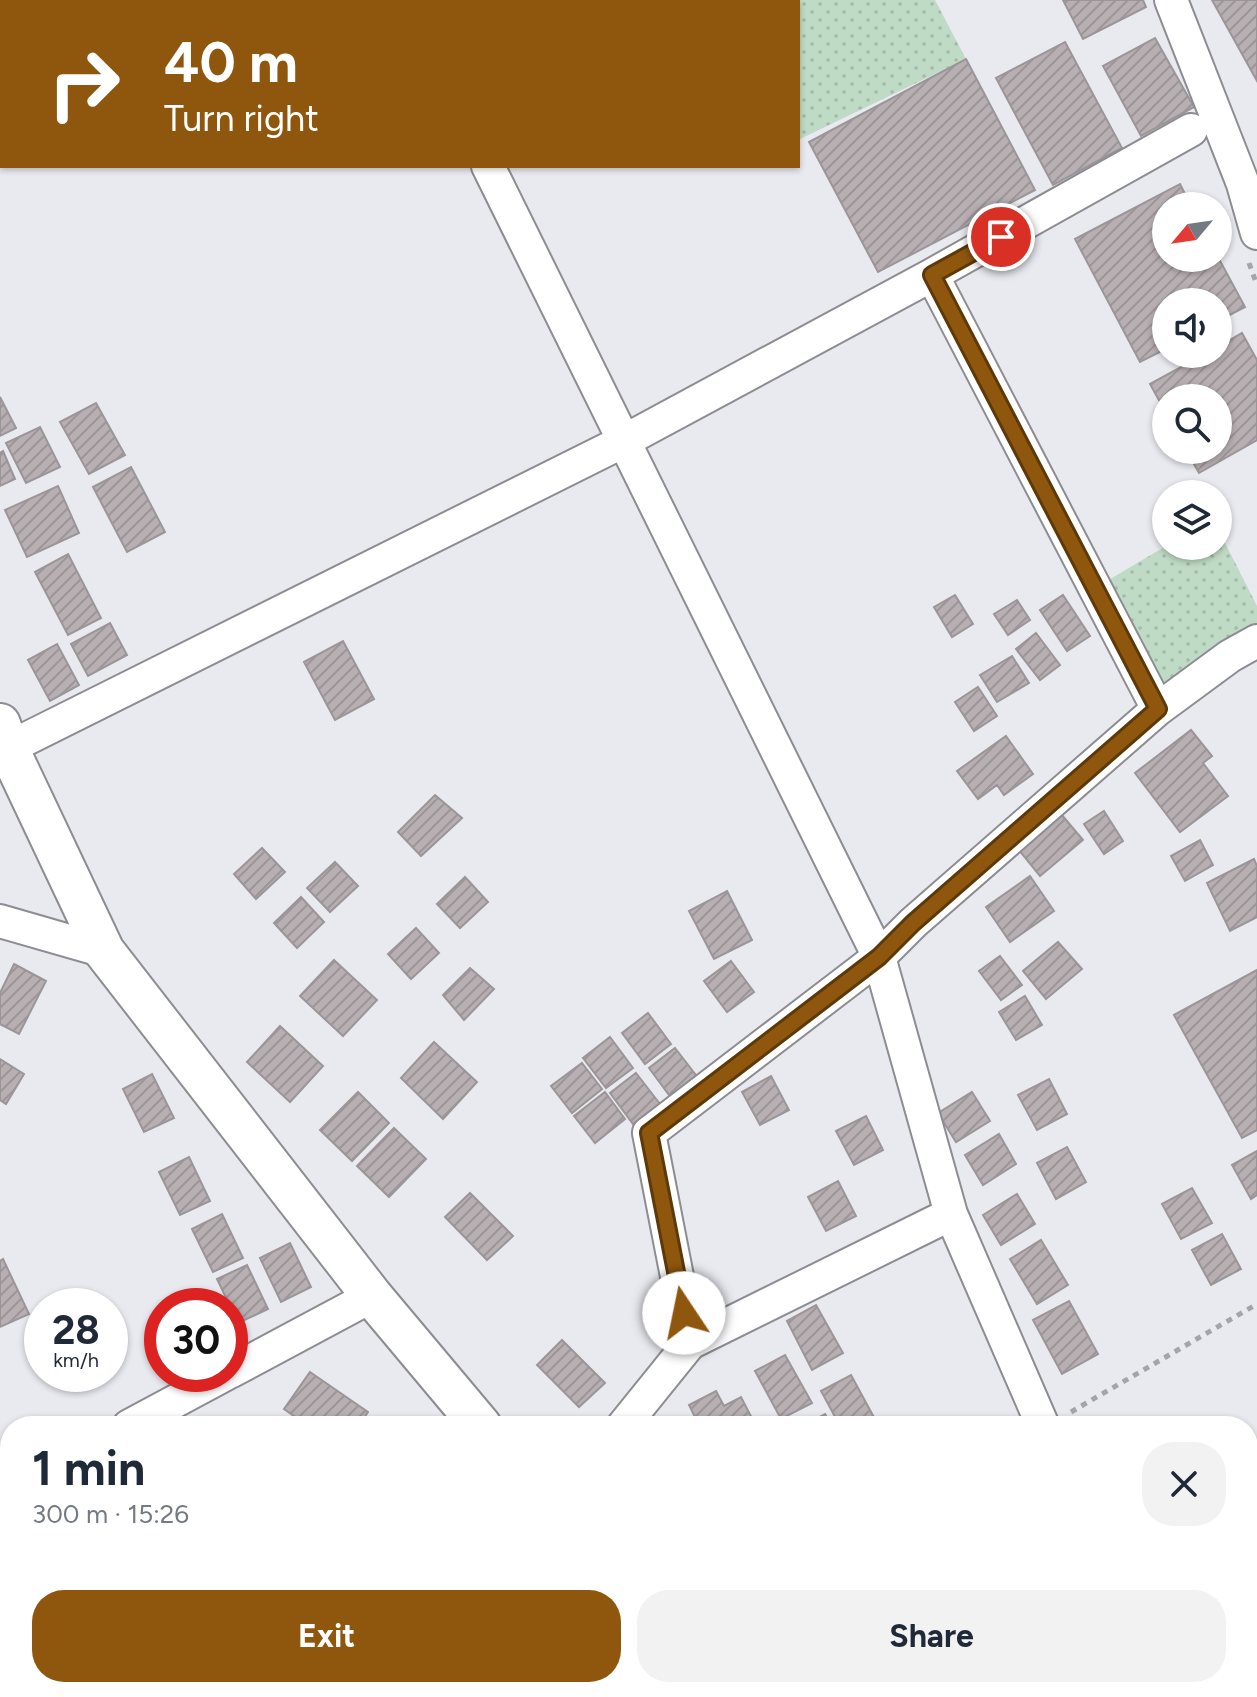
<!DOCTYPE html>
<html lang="en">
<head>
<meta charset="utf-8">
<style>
	:root { --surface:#fff; --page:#f2f2f3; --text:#1f2937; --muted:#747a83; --accent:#8f570e }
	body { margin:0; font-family:Figtree,sans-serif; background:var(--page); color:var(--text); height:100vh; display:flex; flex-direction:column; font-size:30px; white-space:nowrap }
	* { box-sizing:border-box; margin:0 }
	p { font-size:26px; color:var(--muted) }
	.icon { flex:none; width:44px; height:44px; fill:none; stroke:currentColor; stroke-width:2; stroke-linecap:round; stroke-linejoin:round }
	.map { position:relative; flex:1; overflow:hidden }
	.drawer { position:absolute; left:0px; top:1416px; width:1258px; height:282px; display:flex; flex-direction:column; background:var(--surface); border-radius:32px 32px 0 0; box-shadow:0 2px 6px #0004 }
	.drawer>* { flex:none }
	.guide { position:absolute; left:0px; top:0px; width:800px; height:168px; box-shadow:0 2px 6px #0004; background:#8f570e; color:#fff; overflow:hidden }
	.needle { width:52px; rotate:241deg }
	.tools { position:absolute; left:1152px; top:192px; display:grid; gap:16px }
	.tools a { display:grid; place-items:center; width:80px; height:80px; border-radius:50%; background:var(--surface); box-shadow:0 2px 6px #0004; font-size:40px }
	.speed { position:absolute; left:24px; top:1288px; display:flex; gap:16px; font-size:40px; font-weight:700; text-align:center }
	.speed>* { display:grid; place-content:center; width:104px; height:104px; border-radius:50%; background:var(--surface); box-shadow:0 2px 6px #0004; line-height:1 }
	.speed small { font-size:20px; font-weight:400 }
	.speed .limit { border:12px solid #d22; background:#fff; color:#111 }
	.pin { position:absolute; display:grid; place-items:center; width:68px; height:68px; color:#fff; margin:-34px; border:4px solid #fff; border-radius:50%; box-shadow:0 2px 8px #0007 }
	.me { position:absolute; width:88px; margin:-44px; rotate:349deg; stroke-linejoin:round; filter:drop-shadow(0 0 6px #0008) }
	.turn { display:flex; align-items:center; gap:28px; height:168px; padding:0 32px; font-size:36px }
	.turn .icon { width:104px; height:104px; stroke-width:2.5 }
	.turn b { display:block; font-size:56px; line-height:68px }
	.round { display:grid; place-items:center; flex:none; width:84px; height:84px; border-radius:32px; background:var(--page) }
	.summary { display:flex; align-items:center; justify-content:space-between; height:136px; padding:0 32px }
	h1 { font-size:48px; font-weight:700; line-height:60px }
	.cta { display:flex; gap:16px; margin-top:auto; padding:16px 32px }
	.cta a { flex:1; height:92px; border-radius:32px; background:var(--accent); color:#fff; font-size:32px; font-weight:700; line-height:92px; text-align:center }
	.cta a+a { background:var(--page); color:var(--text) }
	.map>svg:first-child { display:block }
</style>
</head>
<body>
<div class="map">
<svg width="1257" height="1697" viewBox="0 0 1257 1697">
	<defs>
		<pattern id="grass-dots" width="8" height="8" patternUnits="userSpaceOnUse" patternTransform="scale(2)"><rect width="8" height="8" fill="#bfdbc5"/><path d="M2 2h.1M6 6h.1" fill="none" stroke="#a4bba9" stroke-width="1.8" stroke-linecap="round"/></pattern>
		<pattern id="building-hatch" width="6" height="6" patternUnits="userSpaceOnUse" patternTransform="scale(2)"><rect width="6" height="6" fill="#b7afb2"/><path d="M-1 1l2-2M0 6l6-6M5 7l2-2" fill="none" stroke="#9d9698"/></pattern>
	</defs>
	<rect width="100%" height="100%" fill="#e9eaf0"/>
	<path fill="url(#grass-dots)" d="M 707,0 L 935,0 L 966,59 L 798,140 L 798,2 Z
		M 1218,529 L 1257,606 L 1257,643 L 1158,709 L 1095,588 L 1166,546 L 1218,546 Z"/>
	<path fill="url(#building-hatch)" stroke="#9c9598" stroke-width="2" d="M 1063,0 L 1143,0 L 1146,7 L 1083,39 Z
		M 1212,0 L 1257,0 L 1257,81 Z
		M 1155,38 L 1194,107 L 1141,136 L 1103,66 Z
		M 1065,42 L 1122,148 L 1053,185 L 996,78 Z
		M 966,59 L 1035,190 L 878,272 L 809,142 Z
		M 1180,184 L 1191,206 L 1166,206 L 1166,258 L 1218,257 L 1245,307 L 1218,321 L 1218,302 L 1166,302 L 1166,349 L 1140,362 L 1075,239 Z
		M 1242,333 L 1257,360 L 1257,440 L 1199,473 L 1186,450 L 1218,450 L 1218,398 L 1166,398 L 1166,413 L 1150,384 L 1205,354 L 1218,354 L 1218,347 Z
		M 0,397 L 16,428 L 0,436 Z
		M 96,403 L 125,455 L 89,474 L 60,422 Z
		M 40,427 L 60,467 L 26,483 L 6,443 Z
		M 3,451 L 15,479 L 0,486 L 0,453 Z
		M 131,467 L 165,532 L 127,552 L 93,487 Z
		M 58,486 L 79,533 L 27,557 L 5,510 Z
		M 68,554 L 101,618 L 68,635 L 35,572 Z
		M 955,595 L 973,624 L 952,637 L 934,607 Z
		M 1063,595 L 1090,636 L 1067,651 L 1040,610 Z
		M 1017,600 L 1030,620 L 1008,635 L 994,614 Z
		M 110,623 L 127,655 L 88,676 L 71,644 Z
		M 1036,633 L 1060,665 L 1040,680 L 1016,649 Z
		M 343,641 L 374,699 L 335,720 L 304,662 Z
		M 57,644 L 79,685 L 50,701 L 28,660 Z
		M 1012,656 L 1029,683 L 997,702 L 980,675 Z
		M 978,687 L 997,716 L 974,731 L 955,702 Z
		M 1191,730 L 1212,756 L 1203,763 L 1228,796 L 1180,832 L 1135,773 Z
		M 1006,736 L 1033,774 L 1004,795 L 997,785 L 978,799 L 957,771 Z
		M 435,795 L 462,818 L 421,856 L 398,832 Z
		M 1104,811 L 1123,841 L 1104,854 L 1084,824 Z
		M 1061,814 L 1083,840 L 1040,876 L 1018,849 Z
		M 1200,840 L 1213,865 L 1185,881 L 1171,856 Z
		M 262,848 L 285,872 L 256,899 L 234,874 Z
		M 1254,859 L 1257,866 L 1257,917 L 1230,931 L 1207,883 Z
		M 335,862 L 358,886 L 330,912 L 307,888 Z
		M 1030,876 L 1054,911 L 1010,942 L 986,907 Z
		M 465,877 L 488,902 L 460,928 L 437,904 Z
		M 727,891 L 752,940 L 714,959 L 689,911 Z
		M 301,897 L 324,922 L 297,948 L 274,923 Z
		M 416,928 L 439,953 L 411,979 L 388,954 Z
		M 1058,942 L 1082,969 L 1046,999 L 1023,971 Z
		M 1000,956 L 1022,985 L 1001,1000 L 979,971 Z
		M 334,960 L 377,1000 L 343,1036 L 300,996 Z
		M 731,961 L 754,992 L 727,1012 L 704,981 Z
		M 14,964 L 46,981 L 19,1034 L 0,1024 L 0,993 Z
		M 470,968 L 494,989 L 464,1020 L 443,995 Z
		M 1257,970 L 1257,1130 L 1242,1138 L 1174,1015 Z
		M 1025,996 L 1042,1025 L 1016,1040 L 999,1012 Z
		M 648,1013 L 671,1044 L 645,1064 L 622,1033 Z
		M 280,1026 L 323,1066 L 290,1102 L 247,1062 Z
		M 610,1037 L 633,1068 L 606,1088 L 583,1058 Z
		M 434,1042 L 477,1082 L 443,1119 L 401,1078 Z
		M 675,1048 L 699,1079 L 672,1099 L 649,1068 Z
		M 0,1059 L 24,1074 L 6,1104 L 0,1100 Z
		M 582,1063 L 602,1089 L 572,1113 L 551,1086 Z
		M 636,1073 L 660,1104 L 633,1124 L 610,1093 Z
		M 152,1074 L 174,1118 L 144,1132 L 123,1089 Z
		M 771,1076 L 789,1110 L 760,1125 L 742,1092 Z
		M 1049,1079 L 1067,1114 L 1037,1130 L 1018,1095 Z
		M 358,1092 L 389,1123 L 352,1161 L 320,1130 Z
		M 605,1092 L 625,1119 L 595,1143 L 574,1116 Z
		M 972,1092 L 990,1121 L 956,1142 L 938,1113 Z
		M 866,1116 L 883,1150 L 854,1165 L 836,1131 Z
		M 394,1128 L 426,1159 L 389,1197 L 357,1166 Z
		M 999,1134 L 1016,1164 L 983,1185 L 965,1155 Z
		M 1067,1147 L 1086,1182 L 1056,1199 L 1037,1163 Z
		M 1257,1151 L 1257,1195 L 1251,1199 L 1232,1165 Z
		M 189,1157 L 210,1201 L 180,1215 L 159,1172 Z
		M 838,1181 L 856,1216 L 826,1231 L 808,1197 Z
		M 1192,1188 L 1212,1223 L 1181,1239 L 1162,1204 Z
		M 470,1193 L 513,1236 L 487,1260 L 445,1217 Z
		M 1017,1194 L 1035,1224 L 1001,1245 L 983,1215 Z
		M 222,1214 L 243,1258 L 213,1272 L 192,1229 Z
		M 1222,1234 L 1241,1269 L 1211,1285 L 1192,1250 Z
		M 1041,1240 L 1068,1285 L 1037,1304 L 1010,1259 Z
		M 290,1243 L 311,1287 L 281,1302 L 260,1258 Z
		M 3,1259 L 29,1314 L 0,1327 L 0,1261 Z
		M 247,1265 L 268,1309 L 238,1323 L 217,1279 Z
		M 1069,1301 L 1098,1354 L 1062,1374 L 1033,1320 Z
		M 816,1305 L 843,1353 L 812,1370 L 787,1321 Z
		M 562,1340 L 605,1383 L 579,1407 L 537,1365 Z
		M 785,1355 L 812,1403 L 781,1419 L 755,1371 Z
		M 310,1372 L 368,1412 L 359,1426 L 308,1426 L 284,1409 Z
		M 851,1375 L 877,1423 L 872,1426 L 840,1426 L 821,1391 Z
		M 716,1391 L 724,1406 L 741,1397 L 756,1426 L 677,1426 L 695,1417 L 689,1405 Z
		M 825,1414 L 832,1426 L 803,1426 Z
		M 10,1522 L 10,1581 L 0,1586 L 0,1527 Z
		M 220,1688 L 253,1688 L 246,1697 L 231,1697 Z
		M 325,1688 L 370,1688 L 363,1697 L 336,1697 Z
		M 479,1688 L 521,1688 L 513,1697 L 490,1697 Z
		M 573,1688 L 638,1688 L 641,1690 L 635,1697 L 583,1697 Z
		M 841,1688 L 846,1697 L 823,1697 L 840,1688 Z
		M 1102,1688 L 1141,1688 L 1146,1697 L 1107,1697 Z"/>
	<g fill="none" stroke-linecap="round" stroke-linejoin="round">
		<g stroke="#8c8c92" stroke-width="36">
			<path id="minor" d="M 406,0 L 407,2
				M 1171,0 L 1243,184 L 1257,233
				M 488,166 L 879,957 L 951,1214 L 1043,1426
				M 932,275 L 1158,709
				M 0,752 L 624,441 L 932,275 L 1191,130
				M 0,921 L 104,951
				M 690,1343 L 649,1133 L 879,957 L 913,923 L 1158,709 L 1230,656 L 1257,641
				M 230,1372 L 372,1296
				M 129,1426 L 226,1374
				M 623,1426 L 690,1343 L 951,1214
				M 0,1490 L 10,1485
				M 0,1644 L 10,1663
				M 22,1688 L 27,1697
				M 1180,1688 L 1186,1697
				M 388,1697 L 396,1688
				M 997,1697 L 1012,1688"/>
		</g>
		<g stroke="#8c8c92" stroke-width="44">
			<path id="tertiary" d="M 0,724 L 8,748 L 104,951 L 372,1296 L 481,1426
				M 698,1688 L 704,1697"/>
		</g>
		<path stroke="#a4a5aa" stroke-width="5" stroke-dasharray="6 6" stroke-linecap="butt" d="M 1249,263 L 1257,285
			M 1071,1412 L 1257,1304"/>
		<use href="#minor" stroke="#fff" stroke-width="32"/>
		<use href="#tertiary" stroke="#fff" stroke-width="40"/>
	</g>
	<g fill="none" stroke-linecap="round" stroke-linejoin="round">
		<g stroke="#5d3909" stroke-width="20">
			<path id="route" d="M 684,1313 L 649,1133 L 879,957 L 913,923 L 1158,709 L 932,275 L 1001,237"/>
		</g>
		<use href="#route" stroke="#8f570e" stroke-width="14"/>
	</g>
</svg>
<div class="tools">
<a><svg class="needle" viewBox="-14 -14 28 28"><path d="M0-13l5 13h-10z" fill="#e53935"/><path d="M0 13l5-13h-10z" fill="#747a83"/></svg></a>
<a><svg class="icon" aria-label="sound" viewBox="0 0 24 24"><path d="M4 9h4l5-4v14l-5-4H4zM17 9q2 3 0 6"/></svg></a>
<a><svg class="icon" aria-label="search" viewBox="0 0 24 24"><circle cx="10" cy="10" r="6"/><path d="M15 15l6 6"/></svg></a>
<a><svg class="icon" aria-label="layers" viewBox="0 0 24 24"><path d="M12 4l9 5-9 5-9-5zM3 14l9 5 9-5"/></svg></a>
</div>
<div class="speed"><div>28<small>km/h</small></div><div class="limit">30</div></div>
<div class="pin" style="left:1001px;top:237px;background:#d93025"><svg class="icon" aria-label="arrive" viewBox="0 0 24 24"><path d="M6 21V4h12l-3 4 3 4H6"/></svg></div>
<svg class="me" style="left:684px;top:1313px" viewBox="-20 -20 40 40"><circle r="19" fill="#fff"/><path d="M0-13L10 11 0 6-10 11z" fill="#8f570e"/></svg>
<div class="guide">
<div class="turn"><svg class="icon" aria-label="right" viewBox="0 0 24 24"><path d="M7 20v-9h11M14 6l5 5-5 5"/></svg><div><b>40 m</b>Turn right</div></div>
</div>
<section class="drawer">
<div class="summary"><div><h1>1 min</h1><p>300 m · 15:26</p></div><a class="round"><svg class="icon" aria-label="close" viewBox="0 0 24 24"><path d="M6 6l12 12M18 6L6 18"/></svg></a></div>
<div class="cta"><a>Exit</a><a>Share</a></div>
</section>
</div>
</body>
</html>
